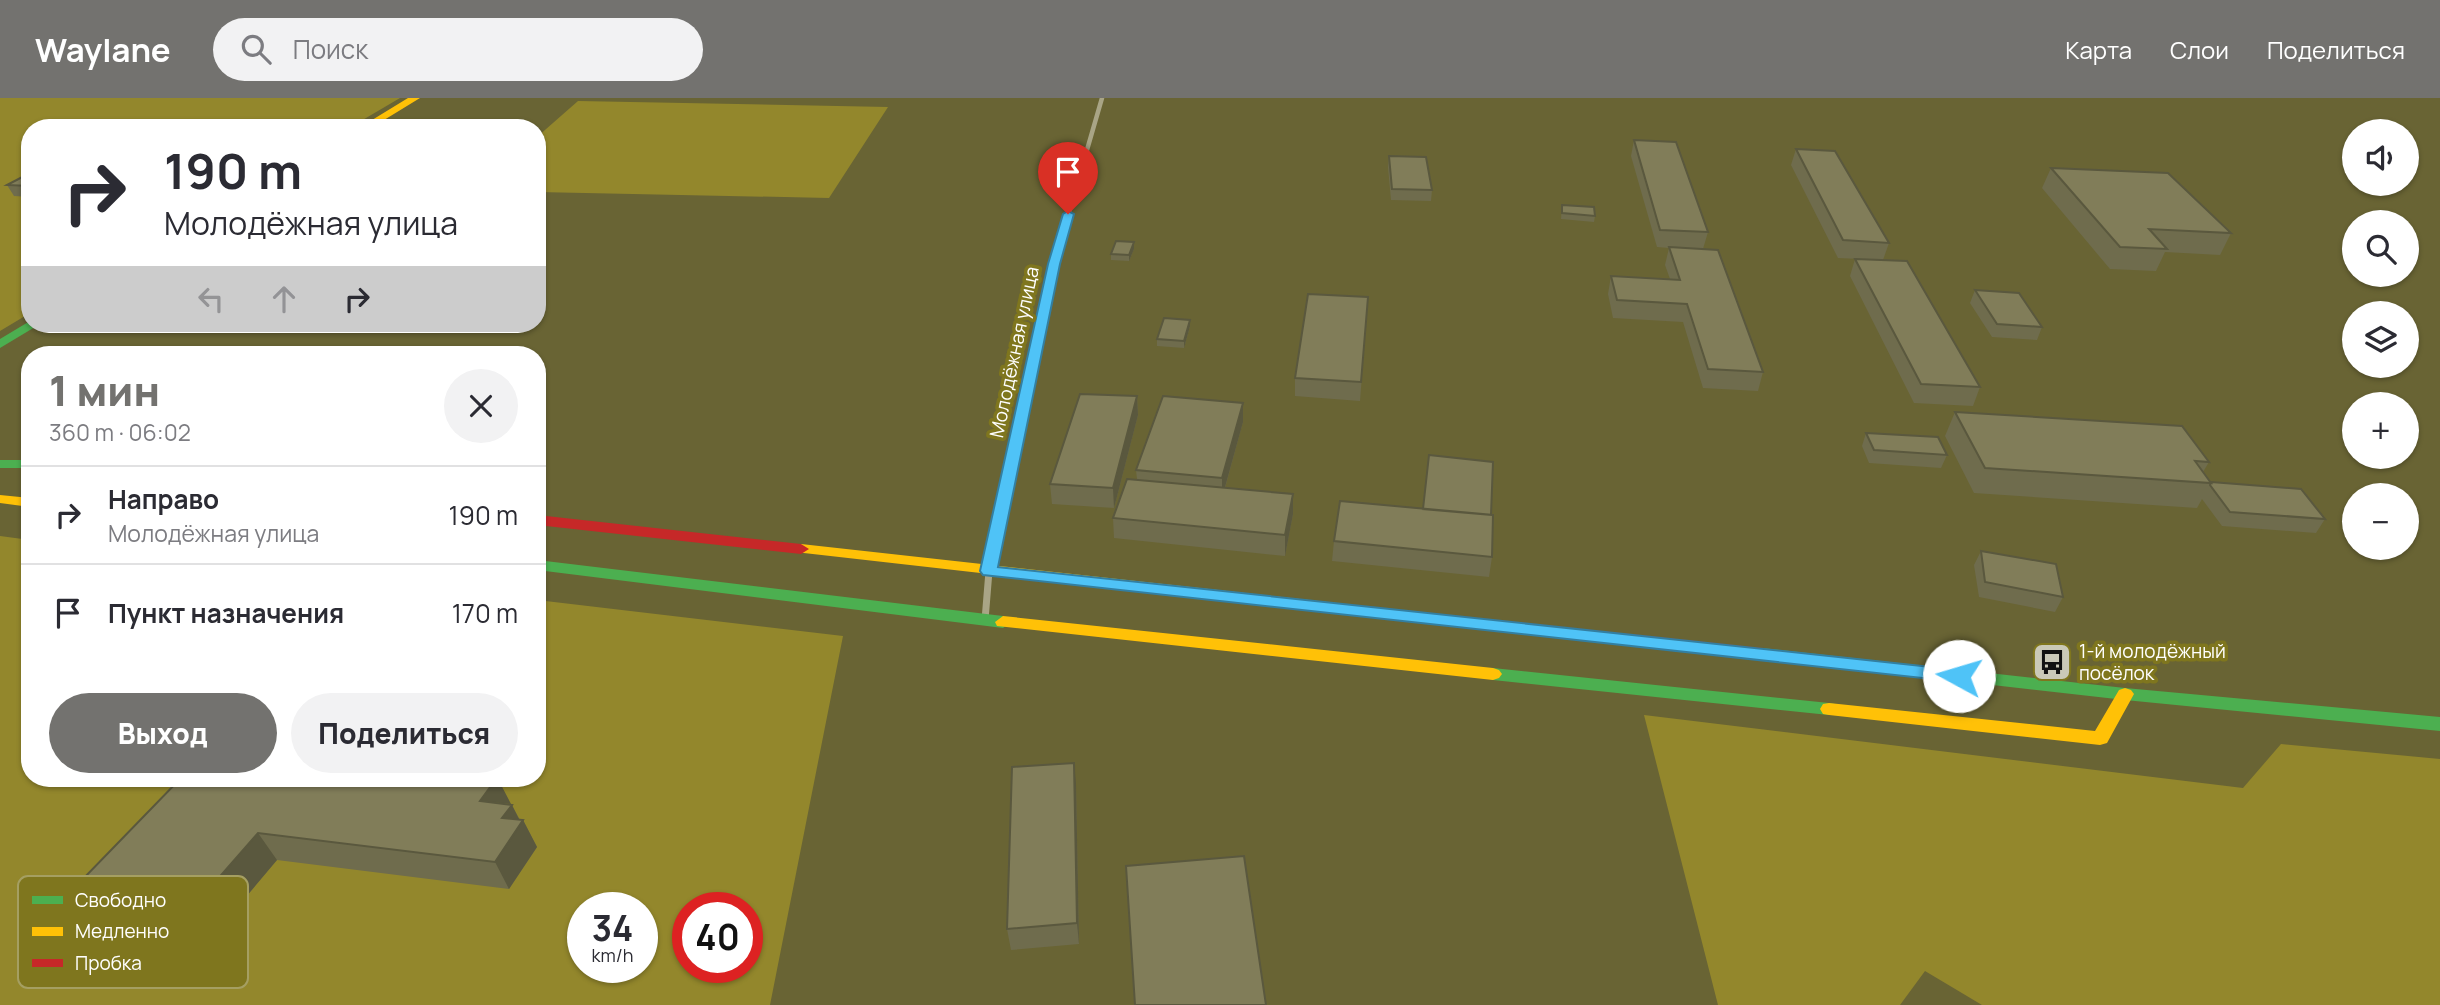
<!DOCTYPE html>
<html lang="ru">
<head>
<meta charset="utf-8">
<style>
	:root { --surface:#fff; --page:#f2f2f3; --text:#2b2b33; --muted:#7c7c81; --line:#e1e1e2; --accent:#73726f }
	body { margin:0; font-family:Manrope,sans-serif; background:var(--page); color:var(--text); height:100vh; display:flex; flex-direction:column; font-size:26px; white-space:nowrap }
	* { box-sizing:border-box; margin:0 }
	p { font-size:23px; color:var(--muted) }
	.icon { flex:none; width:38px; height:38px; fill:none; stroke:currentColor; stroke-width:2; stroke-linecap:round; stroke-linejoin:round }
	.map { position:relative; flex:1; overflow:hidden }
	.sheet { position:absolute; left:21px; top:248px; width:525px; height:441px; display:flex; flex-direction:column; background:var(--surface); border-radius:28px; box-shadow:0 2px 5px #0004 }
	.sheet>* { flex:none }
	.guide { position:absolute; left:21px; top:21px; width:525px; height:214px; border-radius:28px; box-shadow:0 2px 5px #0004; background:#fff; color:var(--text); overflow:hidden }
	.tools { position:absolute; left:2342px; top:21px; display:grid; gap:14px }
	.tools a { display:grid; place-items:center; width:77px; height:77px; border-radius:50%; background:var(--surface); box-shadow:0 2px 5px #0004; font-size:35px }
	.speed { position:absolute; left:567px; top:794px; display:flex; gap:14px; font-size:35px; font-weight:700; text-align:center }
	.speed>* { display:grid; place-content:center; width:91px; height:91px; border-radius:50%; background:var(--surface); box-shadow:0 2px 5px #0004; line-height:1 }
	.speed small { font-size:18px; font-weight:400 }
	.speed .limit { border:10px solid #d22; background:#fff; color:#111 }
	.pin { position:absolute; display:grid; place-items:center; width:60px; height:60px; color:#fff; margin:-72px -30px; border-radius:50% 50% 50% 0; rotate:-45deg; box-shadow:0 0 7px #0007 }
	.pin .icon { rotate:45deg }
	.me { position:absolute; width:77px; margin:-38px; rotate:276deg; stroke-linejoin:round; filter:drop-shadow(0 0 5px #0008) }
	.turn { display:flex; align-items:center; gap:24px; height:147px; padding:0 28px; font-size:32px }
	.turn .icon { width:91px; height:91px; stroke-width:2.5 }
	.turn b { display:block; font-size:49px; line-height:60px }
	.lanes { display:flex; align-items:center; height:66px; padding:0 28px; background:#0003; justify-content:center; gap:35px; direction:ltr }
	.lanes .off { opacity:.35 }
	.round { display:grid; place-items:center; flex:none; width:74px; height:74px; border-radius:37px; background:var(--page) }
	.overview { display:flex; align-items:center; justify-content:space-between; height:119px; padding:0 28px }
	h1 { font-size:42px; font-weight:800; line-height:52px; color:var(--accent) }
	.action { display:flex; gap:14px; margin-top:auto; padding:14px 28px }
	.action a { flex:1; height:80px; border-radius:42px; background:var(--accent); color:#fff; font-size:28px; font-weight:800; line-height:80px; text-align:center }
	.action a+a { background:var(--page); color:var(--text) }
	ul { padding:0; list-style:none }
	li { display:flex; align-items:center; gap:21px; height:98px; padding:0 28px; border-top:2px solid var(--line) }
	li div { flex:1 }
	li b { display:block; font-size:26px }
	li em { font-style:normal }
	header { display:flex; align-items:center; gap:42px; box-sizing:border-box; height:98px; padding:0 35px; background:var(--accent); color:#fff }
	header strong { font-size:33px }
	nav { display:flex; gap:38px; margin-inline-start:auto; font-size:24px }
	.search { width:490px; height:63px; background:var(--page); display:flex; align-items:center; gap:18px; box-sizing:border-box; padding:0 24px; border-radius:38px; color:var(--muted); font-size:26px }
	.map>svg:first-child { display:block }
</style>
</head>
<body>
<header>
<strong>Waylane</strong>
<div class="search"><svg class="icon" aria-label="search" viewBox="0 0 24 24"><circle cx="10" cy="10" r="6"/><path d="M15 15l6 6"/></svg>Поиск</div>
<nav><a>Карта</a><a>Слои</a><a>Поделиться</a></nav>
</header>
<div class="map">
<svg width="2440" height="907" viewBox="0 0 2440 907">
	<rect width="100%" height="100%" fill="#696434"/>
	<path fill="#93872c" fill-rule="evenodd" d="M 0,0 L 400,0 L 349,30 L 30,30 L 30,215 L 0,233 Z
		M 578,3 L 888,9 L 829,100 L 537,94 L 537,39 Z
		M 0,438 L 30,442 L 30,681 L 537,681 L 537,502 L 843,538 L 770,907 L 0,907 ZM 583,810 L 642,810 L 642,870 L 583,870 ZM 688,810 L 747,810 L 747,870 L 688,870 Z
		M 1644,617 L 2243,690 L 2281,646 L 2440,661 L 2440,907 L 1982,907 L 1925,873 L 1900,907 L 1718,907 Z"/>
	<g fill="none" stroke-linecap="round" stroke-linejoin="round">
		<path stroke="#a9a586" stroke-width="4.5" d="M 1056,159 L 1102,0"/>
		<path stroke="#a9a586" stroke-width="6" d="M 1014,356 L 1057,157"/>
		<path stroke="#a9a586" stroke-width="7" d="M 985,522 L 989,473 L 1014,354"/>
		<path fill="#4caf50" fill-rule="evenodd" d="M 30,223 L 30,226 L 40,226 L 0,250 L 0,241 Z
			M 0,362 L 30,362 L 30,370 L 0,370 Z
			M 537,462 L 1003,518 L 1011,524 L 1003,530 L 537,472 Z
			M 1762,550 L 2125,590 L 2440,619 L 2440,633 L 2125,602 L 1756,560 L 1753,556 L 1756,552 Z
			M 1493,570 L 1829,605 L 1835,606 L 1838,611 L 1835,616 L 1829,617 L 1493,582 L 1487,580 L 1484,576 L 1487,572 Z"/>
		<path fill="#ffc107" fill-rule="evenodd" d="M 408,0 L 420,0 L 371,30 L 359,30 Z
			M 0,397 L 30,400 L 30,409 L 0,405 Z
			M 801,446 L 1336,505 L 1344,510 L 1336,515 L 795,454 L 793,451 Z
			M 1003,518 L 1493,570 L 1499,572 L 1502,576 L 1499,580 L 1493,582 L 997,528 L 995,524 Z
			M 2125,590 L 2131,592 L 2134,596 L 2107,645 L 2100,647 L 1829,617 L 1823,616 L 1820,611 L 1823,606 L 1829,605 L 2095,633 L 2119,592 Z"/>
		<path fill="#c62828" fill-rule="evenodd" d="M 537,417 L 801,446 L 809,451 L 801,456 L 537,427 Z
			M 1336,505 L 1762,550 L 1768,552 L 1771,556 L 1768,560 L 1762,562 L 1330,514 L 1328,510 L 1330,506 Z"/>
	</g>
	<path fill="#6f6c4d" d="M 1634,42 L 1708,134 L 1703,151 L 1763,274 L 1758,293 L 1703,290 L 1683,224 L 1613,220 L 1608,196 L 1611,178 L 1670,181 L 1665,167 L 1669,150 L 1657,149 L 1631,58 Z
		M 1796,51 L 1889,145 L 1883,162 L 1838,160 L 1791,67 Z
		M 1389,58 L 1432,92 L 1431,103 L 1391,102 L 1388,69 Z
		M 2051,70 L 2231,135 L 2220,157 L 2165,154 L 2156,173 L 2110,171 L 2042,90 Z
		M 30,75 L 30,99 L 14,98 L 7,87 Z
		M 1562,107 L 1595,118 L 1594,124 L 1561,121 Z
		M 1134,144 L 1134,151 L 1129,163 L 1111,162 L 1111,156 Z
		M 1855,161 L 1980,289 L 1973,308 L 1914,305 L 1850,178 Z
		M 1975,192 L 2042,229 L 2037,242 L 1992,239 L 1970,205 Z
		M 1368,199 L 1360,303 L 1295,298 L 1295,280 Z
		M 1190,228 L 1184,250 L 1157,248 L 1157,241 Z
		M 1137,298 L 1138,317 L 1114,410 L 1052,406 L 1050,386 Z
		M 1243,305 L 1243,324 L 1225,390 L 1293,396 L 1293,416 L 1285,458 L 1114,440 L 1113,420 L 1137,381 L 1136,372 Z
		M 1955,314 L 2209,364 L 2203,374 L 2211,384 L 2325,421 L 2316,435 L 2222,428 L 2202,401 L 2197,410 L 1974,395 L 1945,338 Z
		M 1866,335 L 1947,357 L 1941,370 L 1869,365 L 1862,348 Z
		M 1491,417 L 1492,459 L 1489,479 L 1332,463 L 1334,443 Z
		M 1981,453 L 2063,499 L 2055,514 L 1979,499 L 1974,467 Z
		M 180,681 L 511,706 L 520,722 L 523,722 L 537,749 L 509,791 L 277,762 L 223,826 L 102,811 L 80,784 Z
		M 1076,686 L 1079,846 L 1011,852 L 1007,831 Z"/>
	<path fill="#5a583e" d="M 1134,144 L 1134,151 L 1129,163 L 1129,157 Z
		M 1190,222 L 1190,228 L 1184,250 L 1184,243 Z
		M 1137,298 L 1138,317 L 1114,410 L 1113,390 Z
		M 1243,305 L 1243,324 L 1222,400 L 1222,380 Z
		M 1293,396 L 1293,416 L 1285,458 L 1285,437 Z
		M 1074,665 L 1076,686 L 1079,846 L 1077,825 Z
		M 496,681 L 498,681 L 511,706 L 480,703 Z
		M 512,707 L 521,725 L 523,722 L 537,749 L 509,791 L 495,764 L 502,720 Z
		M 258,735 L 277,762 L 223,826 L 202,799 Z"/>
	<path fill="#817d59" stroke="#5a583e" stroke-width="2" d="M 1634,42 L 1676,44 L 1708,134 L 1660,132 Z
		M 1796,51 L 1835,53 L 1889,145 L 1843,142 Z
		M 1389,58 L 1426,59 L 1432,92 L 1392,91 Z
		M 2051,70 L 2168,75 L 2231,135 L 2149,131 L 2167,151 L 2120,149 Z
		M 30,75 L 30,88 L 7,87 Z
		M 1562,107 L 1594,109 L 1595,118 L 1562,115 Z
		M 1116,143 L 1134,144 L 1129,157 L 1111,156 Z
		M 1669,149 L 1718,152 L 1763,274 L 1708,271 L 1687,206 L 1617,202 L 1611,178 L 1680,182 Z
		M 1855,161 L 1907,163 L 1980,289 L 1921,286 Z
		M 1975,192 L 2019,195 L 2042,229 L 1997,226 Z
		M 1308,196 L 1368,199 L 1361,284 L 1295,280 Z
		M 1164,220 L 1190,222 L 1184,243 L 1157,241 Z
		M 1080,296 L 1137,298 L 1113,390 L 1050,386 Z
		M 1163,298 L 1243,305 L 1222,380 L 1136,372 Z
		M 1955,314 L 2182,328 L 2209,364 L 2195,363 L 2211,385 L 1985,370 Z
		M 1866,335 L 1938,339 L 1947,357 L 1874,352 Z
		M 1429,357 L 1493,364 L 1491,417 L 1423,411 Z
		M 1127,381 L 1293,396 L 1285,437 L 1113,420 Z
		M 2211,384 L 2301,391 L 2325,421 L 2230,414 L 2210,387 Z
		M 1340,403 L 1493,417 L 1492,459 L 1334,443 Z
		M 1981,453 L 2056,466 L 2063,499 L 1985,484 Z
		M 1074,665 L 1077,825 L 1007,831 L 1012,669 Z
		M 180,681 L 496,681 L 480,703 L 512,707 L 502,720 L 523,722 L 495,764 L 258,735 L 202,799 L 80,784 Z
		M 1244,758 L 1266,907 L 1135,907 L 1126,768 Z"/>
	<path fill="#4fc3f7" stroke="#337fa1" stroke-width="2" d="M 1068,113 L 1074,116 L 1060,166 L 998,469 L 1959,572 L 1966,573 L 1968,578 L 1966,582 L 1959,584 L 983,477 L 980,473 L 1048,166 L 1063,116 Z"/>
	<defs>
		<g id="bus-square" transform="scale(2.0125)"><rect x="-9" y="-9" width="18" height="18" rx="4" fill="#cac9b8" stroke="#7f761e"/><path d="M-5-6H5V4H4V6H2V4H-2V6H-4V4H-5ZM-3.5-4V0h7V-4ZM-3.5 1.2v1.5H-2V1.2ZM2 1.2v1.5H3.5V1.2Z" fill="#111"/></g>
	</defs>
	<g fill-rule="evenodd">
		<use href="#bus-square" x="2052" y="564"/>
	</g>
	<g text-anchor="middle" stroke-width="7" stroke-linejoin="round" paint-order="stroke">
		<g font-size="19" fill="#fff" stroke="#7f761e">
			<text transform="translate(1014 254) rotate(-78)" y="7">Молодёжная улица</text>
		</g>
		<g font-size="19" fill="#fff" stroke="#7f761e" text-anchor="start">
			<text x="2079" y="560">1-й молодёжный<tspan x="2079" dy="22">посёлок</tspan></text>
		</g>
	</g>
	<rect x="18" y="778" width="230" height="112" rx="10" fill="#7f761e" stroke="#a59f62" stroke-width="2"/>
	<rect x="32" y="798" width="31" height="8" fill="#4caf50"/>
	<rect x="32" y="829" width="31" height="9" fill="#ffc107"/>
	<rect x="32" y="861" width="31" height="8" fill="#c62828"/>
	<g font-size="19" fill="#fff">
		<text x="75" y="809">Свободно</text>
		<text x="75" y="840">Медленно</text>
		<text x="75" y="872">Пробка</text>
	</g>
</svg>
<div class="tools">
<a><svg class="icon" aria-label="sound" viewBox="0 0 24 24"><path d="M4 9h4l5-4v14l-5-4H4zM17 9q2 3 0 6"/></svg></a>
<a><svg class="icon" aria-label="search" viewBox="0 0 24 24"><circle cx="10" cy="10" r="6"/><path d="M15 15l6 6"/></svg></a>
<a><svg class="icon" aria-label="layers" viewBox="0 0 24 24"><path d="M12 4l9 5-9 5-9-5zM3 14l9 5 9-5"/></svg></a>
<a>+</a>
<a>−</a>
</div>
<div class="speed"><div>34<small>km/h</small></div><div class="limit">40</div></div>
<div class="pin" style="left:1068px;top:116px;background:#d93025"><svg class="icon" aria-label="arrive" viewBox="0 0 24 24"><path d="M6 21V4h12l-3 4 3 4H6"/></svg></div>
<svg class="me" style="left:1959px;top:578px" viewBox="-20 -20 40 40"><circle r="19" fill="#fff"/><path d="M0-13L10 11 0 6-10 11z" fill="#4fc3f7"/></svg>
<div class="guide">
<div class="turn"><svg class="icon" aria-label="right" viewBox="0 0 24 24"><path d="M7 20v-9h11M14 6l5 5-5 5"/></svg><div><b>190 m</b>Молодёжная улица</div></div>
<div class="lanes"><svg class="icon off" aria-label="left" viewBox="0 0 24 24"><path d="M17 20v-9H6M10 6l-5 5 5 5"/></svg><svg class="icon off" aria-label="ahead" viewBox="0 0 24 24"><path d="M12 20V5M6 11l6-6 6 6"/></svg><svg class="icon" aria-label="right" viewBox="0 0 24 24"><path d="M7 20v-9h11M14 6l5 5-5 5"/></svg></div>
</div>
<section class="sheet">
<div class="overview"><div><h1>1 мин</h1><p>360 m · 06:02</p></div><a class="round"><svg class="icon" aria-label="close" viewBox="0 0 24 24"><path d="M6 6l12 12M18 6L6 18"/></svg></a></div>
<ul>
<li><svg class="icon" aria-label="right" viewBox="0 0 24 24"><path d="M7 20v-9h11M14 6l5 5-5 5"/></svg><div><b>Направо</b><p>Молодёжная улица</p></div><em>190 m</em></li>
<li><svg class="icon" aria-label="arrive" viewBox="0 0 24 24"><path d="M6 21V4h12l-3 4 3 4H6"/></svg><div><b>Пункт назначения</b></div><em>170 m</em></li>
</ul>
<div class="action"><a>Выход</a><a>Поделиться</a></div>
</section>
</div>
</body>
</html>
